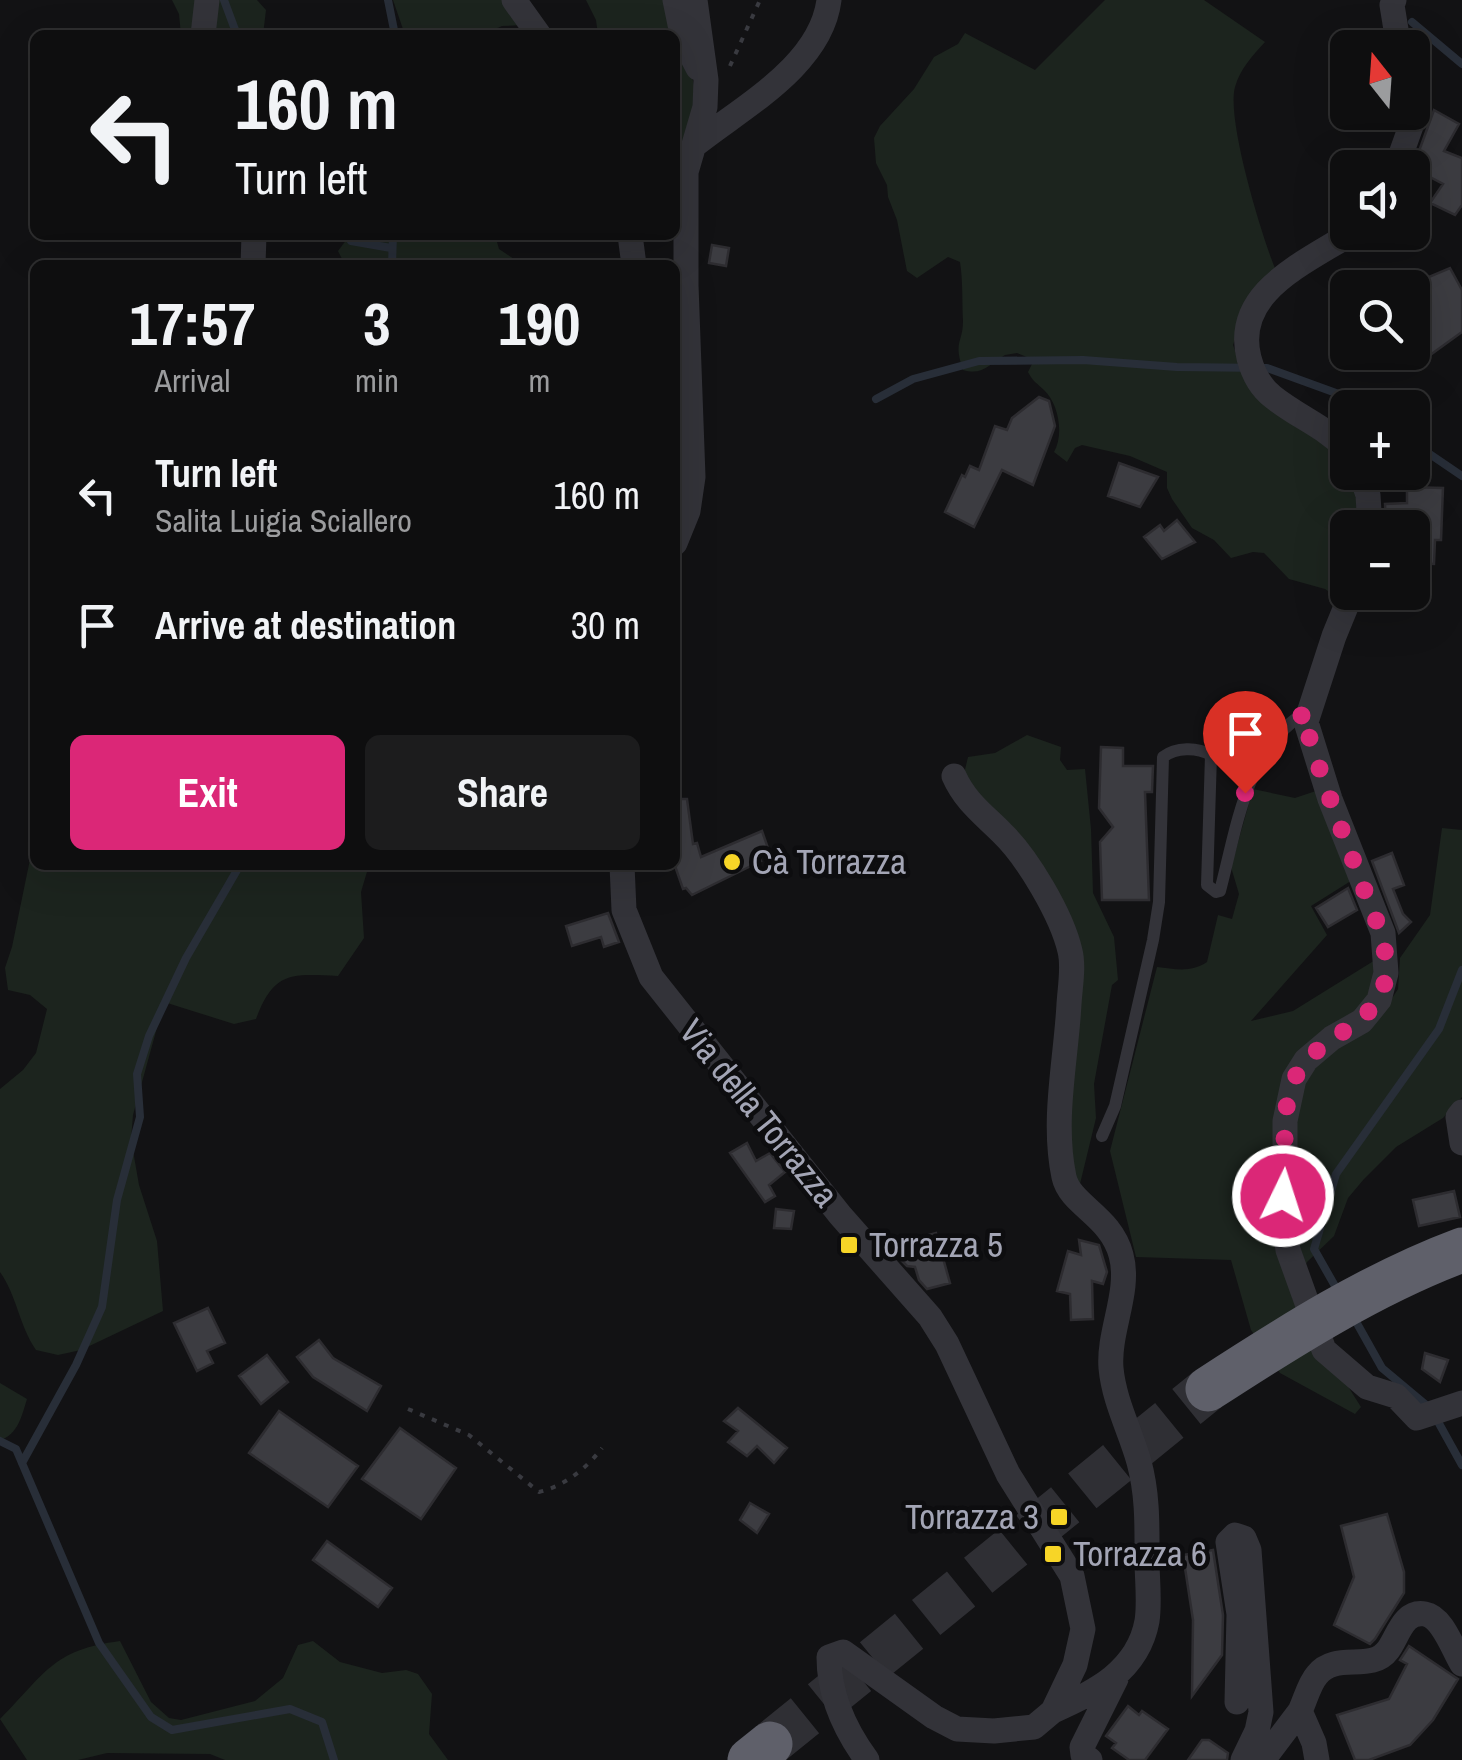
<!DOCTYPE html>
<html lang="en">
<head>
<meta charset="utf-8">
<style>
	:root { --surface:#0e0e0f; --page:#1c1c1d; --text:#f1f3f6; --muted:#9b9c9e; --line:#2e2e2f; --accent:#db2777 }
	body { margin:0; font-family:"Archivo Narrow",sans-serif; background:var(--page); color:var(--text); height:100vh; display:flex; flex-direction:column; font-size:38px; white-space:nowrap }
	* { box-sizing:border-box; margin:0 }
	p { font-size:32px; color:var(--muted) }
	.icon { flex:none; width:55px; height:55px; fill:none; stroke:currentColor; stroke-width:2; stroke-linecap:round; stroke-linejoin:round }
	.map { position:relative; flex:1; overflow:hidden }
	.drawer { position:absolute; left:30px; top:260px; width:650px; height:610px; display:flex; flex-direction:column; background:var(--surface); border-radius:15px; box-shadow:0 10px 40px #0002,0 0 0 2px var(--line) }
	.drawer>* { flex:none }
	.hud { position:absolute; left:30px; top:30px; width:650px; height:210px; border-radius:15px; box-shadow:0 10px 40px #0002,0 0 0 2px var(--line); background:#0e0e0f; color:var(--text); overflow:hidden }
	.needle { width:65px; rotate:343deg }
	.fabs { position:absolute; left:1330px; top:30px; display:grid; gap:20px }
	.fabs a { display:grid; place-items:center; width:100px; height:100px; border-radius:15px; background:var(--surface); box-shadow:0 10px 40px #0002,0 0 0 2px var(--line); font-size:50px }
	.pin { position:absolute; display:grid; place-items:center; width:85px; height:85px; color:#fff; margin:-102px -42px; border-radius:50% 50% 50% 0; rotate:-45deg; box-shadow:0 0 10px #0007 }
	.pin .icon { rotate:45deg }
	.me { position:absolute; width:110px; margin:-55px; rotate:4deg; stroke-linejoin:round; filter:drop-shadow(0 0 8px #0008) }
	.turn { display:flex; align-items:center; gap:35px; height:210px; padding:0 40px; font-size:45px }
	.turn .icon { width:130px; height:130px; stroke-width:2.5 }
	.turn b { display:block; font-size:70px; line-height:85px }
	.eta { display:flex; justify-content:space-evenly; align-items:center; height:170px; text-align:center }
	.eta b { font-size:60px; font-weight:800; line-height:70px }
	.cta { display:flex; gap:20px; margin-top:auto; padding:20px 40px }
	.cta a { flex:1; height:115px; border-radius:15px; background:var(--accent); color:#fff; font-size:40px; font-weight:800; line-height:115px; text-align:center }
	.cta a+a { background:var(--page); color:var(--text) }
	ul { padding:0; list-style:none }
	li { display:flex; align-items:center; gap:30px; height:130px; padding:0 40px }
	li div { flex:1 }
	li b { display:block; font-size:38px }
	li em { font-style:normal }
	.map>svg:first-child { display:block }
</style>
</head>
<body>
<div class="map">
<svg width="1462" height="1760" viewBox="0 0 1462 1760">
	<rect width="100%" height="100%" fill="#121214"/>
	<path fill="#1c241e" d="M 172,0 L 202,0 L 198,35 L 181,35 L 179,14 Z
		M 210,0 L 257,0 L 266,10 L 263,35 L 208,35 Z
		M 393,0 L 503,0 L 524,25 L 502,26 L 481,35 L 405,35 Z
		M 586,0 L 670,0 L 697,95 L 682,152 L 675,162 L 675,35 L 598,35 L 596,20 Z
		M 1105,0 L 1204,0 L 1265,42 C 1253,55 1240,69 1235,87 C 1226,119 1262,237 1276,271 L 1246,309 L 1233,345 L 1241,369 L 1347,459 L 1348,472 L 1355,473 L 1365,527 L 1348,528 L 1347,583 L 1338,598 L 1325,589 L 1289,579 L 1264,553 L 1253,552 L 1231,558 L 1214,540 L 1192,528 L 1172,499 L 1167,488 L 1167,472 L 1130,456 L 1082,445 L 1075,448 L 1067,462 L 1054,452 C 1064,435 1059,404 1044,390 C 1037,383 1033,382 1028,372 L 1034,360 L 1017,353 L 1005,355 C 989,364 983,376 963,370 C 953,341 963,343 963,321 C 962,302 963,281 960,262 L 948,257 L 917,278 L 907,271 L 897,220 L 888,197 L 887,185 L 876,163 L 874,138 L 880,126 L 914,89 L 934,57 L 958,44 L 965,33 L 1035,70 Z
		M 350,235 L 495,235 L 499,249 L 517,261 L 538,260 L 548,265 L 345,265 L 338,251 Z
		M 1027,735 L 1061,747 L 1060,760 L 1067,770 L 1085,769 L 1091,829 L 1093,893 L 1114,937 L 1118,980 L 1112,985 L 1094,1084 L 1096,1118 L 1079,1188 L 1068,1145 L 1076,957 L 964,774 L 968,757 L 995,753 Z
		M 1253,789 L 1295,798 L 1322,789 L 1354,879 L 1311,906 L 1327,935 L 1251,1021 L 1293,1011 L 1380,957 L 1364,1006 L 1289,1066 L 1282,1076 L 1303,1076 L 1385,1009 L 1398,989 L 1400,958 L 1430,915 L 1442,828 L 1462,830 L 1462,1097 L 1443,1118 L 1396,1147 L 1364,1179 L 1348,1198 L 1334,1236 L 1307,1262 L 1292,1298 L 1361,1407 L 1355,1414 L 1280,1373 L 1251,1330 L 1231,1260 L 1136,1257 L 1110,1151 L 1157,967 C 1175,969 1191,973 1207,962 L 1218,915 L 1232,919 L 1239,894 L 1231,867 Z
		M 35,835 L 35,865 L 369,865 L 361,892 L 364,938 L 338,976 C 291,974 274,971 256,1019 L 234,1024 L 164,1002 L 133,1115 L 131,1139 L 139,1185 L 157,1241 L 163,1311 L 81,1350 L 58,1355 L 36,1350 C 19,1325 17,1296 0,1272 L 0,1089 L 23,1070 L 36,1053 L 47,1009 L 30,995 L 8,990 L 5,968 L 12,947 Z
		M 0,1383 L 27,1399 C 22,1415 18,1435 0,1440 Z
		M 120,1641 L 151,1702 L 169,1718 L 181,1720 L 255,1701 L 283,1678 L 298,1645 L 313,1641 L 340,1662 L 382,1673 L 406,1670 L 418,1674 L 432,1694 L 429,1734 L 448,1760 L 225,1760 L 210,1754 L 107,1753 L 78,1760 L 27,1760 L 0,1719 C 46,1673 52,1650 120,1641 Z"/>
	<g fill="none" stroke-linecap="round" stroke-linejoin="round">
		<path stroke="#282e38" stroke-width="8" d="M 224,0 L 237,35
			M 388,0 L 395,35
			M 1412,22 L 1462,64
			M 347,235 L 351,241 L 391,248
			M 392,265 L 393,235
			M 876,399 L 913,379 L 979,361 L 1083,360 L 1177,367 L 1267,368 L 1347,397 L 1362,408
			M 1412,442 L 1462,476
			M 1339,1293 L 1314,1249 L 1336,1174 L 1439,1029 L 1462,970
			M 1354,1318 L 1382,1368 L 1431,1409 L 1462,1465
			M 0,1441 L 16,1449 L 99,1643 L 151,1717 L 172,1730 L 290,1709 L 322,1722 L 334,1760
			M 22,1463 L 76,1365 L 102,1307 L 117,1200 L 140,1117 L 137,1074 L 149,1036 L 186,958 L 240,865"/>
	</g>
	<path fill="#3c3c41" stroke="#2d2c30" stroke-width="2.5" d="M 1434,110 L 1459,124 L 1444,151 L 1462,158 L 1462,205 L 1455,215 L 1430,203 L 1443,184 L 1415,169 L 1423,153 L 1419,151 Z
		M 712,245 L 729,248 L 726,266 L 709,263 Z
		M 1450,268 L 1462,290 L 1462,332 L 1426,358 L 1412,342 L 1412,284 Z
		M 1039,397 L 1049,401 L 1055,426 L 1033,485 L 1002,470 L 974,527 L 945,512 L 962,475 L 965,477 L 970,466 L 979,470 L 995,426 L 1007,430 L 1012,418 Z
		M 1119,463 L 1158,477 L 1140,507 L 1108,496 Z
		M 1407,487 L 1443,488 L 1441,540 L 1435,540 L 1434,564 L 1412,563 L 1412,528 L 1386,528 L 1385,504 L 1407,503 Z
		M 1177,520 L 1195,542 L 1162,559 L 1144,537 L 1160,525 L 1164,531 Z
		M 1101,747 L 1123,748 L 1123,766 L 1153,766 L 1152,792 L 1145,792 L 1149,900 L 1102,900 L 1100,842 L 1113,827 L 1099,808 Z
		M 675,799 L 687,799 L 693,844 L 697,843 L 701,857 L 762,831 L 769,851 L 758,855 L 761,861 L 692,895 L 686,888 L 683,889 L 675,866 Z
		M 1392,853 L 1404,885 L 1393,889 L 1403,914 L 1411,922 L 1399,933 L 1372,861 Z
		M 1348,888 L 1357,910 L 1328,927 L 1316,908 Z
		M 608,913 L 619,942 L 604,947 L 601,937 L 572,946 L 566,926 Z
		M 747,1143 L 756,1161 L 770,1153 L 785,1172 L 769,1185 L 775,1196 L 765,1202 L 730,1153 Z
		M 1454,1191 L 1460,1217 L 1419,1226 L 1413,1200 Z
		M 776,1209 L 794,1211 L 791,1229 L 774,1228 Z
		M 936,1233 L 950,1283 L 927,1289 L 919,1280 L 915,1267 L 907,1266 L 898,1257 L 895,1244 Z
		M 1079,1240 L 1099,1245 L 1107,1272 L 1103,1284 L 1092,1281 L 1093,1319 L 1071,1320 L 1070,1294 L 1057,1291 L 1068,1251 L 1081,1255 Z
		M 208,1308 L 225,1343 L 207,1351 L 213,1363 L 197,1371 L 174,1323 Z
		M 319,1340 L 333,1358 L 381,1386 L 367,1411 L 313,1377 L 297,1357 Z
		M 1425,1353 L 1448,1360 L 1440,1382 L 1422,1369 Z
		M 267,1355 L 288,1382 L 261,1404 L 239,1376 Z
		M 738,1408 L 787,1448 L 774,1463 L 757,1446 L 747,1456 L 728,1442 L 738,1431 L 724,1421 Z
		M 279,1411 L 358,1466 L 328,1507 L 249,1453 Z
		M 400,1428 L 456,1468 L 421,1519 L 362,1479 Z
		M 750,1503 L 769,1514 L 757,1533 L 740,1520 Z
		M 1387,1514 L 1404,1572 L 1404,1593 L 1375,1639 L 1370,1644 L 1334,1625 L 1354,1577 L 1341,1526 Z
		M 327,1541 L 392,1588 L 378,1607 L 313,1560 Z
		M 1213,1550 L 1223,1615 L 1222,1655 L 1192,1696 L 1193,1620 L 1183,1555 Z
		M 1409,1646 L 1458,1679 L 1433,1720 L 1410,1745 L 1369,1760 L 1355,1760 L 1337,1715 L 1389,1699 L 1407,1664 L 1400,1660 Z
		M 1128,1706 L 1139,1715 L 1142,1711 L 1168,1729 L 1145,1760 L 1129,1760 L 1112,1748 L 1116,1743 L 1106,1736 Z
		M 1202,1740 L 1209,1740 L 1228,1753 L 1227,1760 L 1188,1760 Z"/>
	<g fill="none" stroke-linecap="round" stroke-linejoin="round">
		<path stroke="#2f2f34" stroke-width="45" stroke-dasharray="45 22" stroke-linecap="butt" d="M 770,1744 L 1208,1389"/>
		<path stroke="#393a40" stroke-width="4" stroke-dasharray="5 8" stroke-linecap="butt" d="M 730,66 L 760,0
			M 408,1409 L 469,1435 L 539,1492 C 564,1486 586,1469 602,1448"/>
		<path stroke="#333339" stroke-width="12" d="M 1102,1136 L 1115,1106 L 1153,940 L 1159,902 L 1163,757 C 1176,747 1197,747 1211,755 L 1207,885 L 1216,892 L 1220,891 C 1237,827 1246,748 1307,711"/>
		<path stroke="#333339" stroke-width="25" d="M 514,0 L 539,35
			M 675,0 L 683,39 L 698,68
			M 1394,0 L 1392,5 L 1399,48
			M 203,35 L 207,0
			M 696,144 C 744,106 821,65 829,0
			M 1396,168 L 1411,126 L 1410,112
			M 630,235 L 634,265
			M 253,265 L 254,235
			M 1348,450 C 1324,426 1298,417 1273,397 C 1260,387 1253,373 1249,358 C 1232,291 1308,262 1353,232
			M 1360,472 L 1368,495 L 1370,528
			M 675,543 L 688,511 L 693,477 L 686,285 L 686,172 L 705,107 L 706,80 L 695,0
			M 1352,592 L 1334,636 L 1306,722 L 1330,799 L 1383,933 L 1386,973 L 1379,1000 L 1362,1021 L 1332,1038 L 1306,1060 L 1294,1079 L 1285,1121 L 1285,1229 L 1288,1250 L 1324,1350 L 1367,1387 L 1396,1396 L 1417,1418 L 1462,1403
			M 954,776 C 965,801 983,814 1002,833 C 1028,858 1062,916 1070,951 C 1074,967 1070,987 1069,1004 C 1066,1061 1052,1120 1064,1177 C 1070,1205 1111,1216 1121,1255 C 1131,1291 1108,1331 1111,1368 C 1114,1401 1130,1430 1139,1462 C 1148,1495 1147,1527 1147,1560 C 1147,1579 1150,1602 1147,1621 C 1138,1671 1095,1692 1053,1711
			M 622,865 L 624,910 L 651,977 L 840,1215 L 930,1317 L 947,1344 L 1008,1474 L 1072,1576 L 1083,1629 L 1075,1665 L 1053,1711 L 1034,1727 L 994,1731 L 957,1729 L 934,1717 L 843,1652 L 829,1657 C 829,1694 845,1730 867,1760
			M 1462,1112 L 1458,1117 L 1462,1143
			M 1237,1702 L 1239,1614 L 1228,1542 L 1235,1535 L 1244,1538 L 1249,1550 L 1261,1712 L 1257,1731 L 1243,1760
			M 1300,1711 C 1305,1701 1309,1684 1317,1675 C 1336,1651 1371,1673 1388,1650 C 1398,1637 1403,1610 1425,1614 C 1443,1617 1453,1650 1462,1664
			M 1090,1760 L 1083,1755 L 1082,1747 L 1116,1679
			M 1263,1760 L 1300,1711 L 1314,1743 L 1317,1760"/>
		<path stroke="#5f606a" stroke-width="45" d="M 750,1760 L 770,1744"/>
		<path stroke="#5f606a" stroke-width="45" d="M 1208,1389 C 1288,1337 1373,1283 1462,1250"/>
	</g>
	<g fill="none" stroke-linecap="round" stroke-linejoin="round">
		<path stroke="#db2777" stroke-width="18" stroke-dasharray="0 32.4" d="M 1245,793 C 1261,761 1275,731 1307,712 C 1305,732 1314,751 1320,770 C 1334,811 1350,851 1365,892 C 1375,919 1387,941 1386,971 C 1384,1027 1318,1032 1296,1076 C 1278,1111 1288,1158 1283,1196"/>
	</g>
	<g fill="#f7d527" stroke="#0d0d0f" stroke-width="4">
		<circle cx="732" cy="862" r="10"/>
		<rect x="839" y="1235" width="20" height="20" rx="5"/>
		<rect x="1049" y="1507" width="20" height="20" rx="5"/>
		<rect x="1043" y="1544" width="20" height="20" rx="5"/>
	</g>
	<g text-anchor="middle" stroke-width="9" stroke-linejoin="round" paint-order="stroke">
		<g font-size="35" fill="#a3a5b5" stroke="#0d0d0f" text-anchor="start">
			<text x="752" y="874">Cà Torrazza</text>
			<text x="869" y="1257">Torrazza 5</text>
			<text x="1039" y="1529" text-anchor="end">Torrazza 3</text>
			<text x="1073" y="1566">Torrazza 6</text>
		</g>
		<g font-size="35" fill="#a3a5b5" stroke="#0d0d0f">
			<text transform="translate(759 1113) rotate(51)" y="12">Via della Torrazza</text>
		</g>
	</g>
</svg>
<div class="fabs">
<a><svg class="needle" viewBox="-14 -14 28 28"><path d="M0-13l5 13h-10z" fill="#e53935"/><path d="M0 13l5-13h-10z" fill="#9b9c9e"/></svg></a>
<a><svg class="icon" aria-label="sound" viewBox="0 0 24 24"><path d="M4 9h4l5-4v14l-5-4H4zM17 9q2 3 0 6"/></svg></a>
<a><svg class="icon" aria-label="search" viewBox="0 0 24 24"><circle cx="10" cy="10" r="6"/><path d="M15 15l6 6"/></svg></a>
<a>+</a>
<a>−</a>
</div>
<div class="pin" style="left:1245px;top:793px;background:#d93025"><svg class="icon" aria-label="arrive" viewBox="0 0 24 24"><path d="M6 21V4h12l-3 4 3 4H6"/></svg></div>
<svg class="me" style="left:1283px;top:1196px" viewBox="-20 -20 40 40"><circle r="17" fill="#db2777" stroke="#fff" stroke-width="3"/><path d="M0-11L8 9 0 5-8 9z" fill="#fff"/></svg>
<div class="hud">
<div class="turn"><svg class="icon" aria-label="left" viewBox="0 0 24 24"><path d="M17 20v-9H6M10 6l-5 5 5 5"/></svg><div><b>160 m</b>Turn left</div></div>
</div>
<section class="drawer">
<div class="eta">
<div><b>17:57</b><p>Arrival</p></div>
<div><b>3</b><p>min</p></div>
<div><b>190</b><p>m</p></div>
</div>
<ul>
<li><svg class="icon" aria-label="left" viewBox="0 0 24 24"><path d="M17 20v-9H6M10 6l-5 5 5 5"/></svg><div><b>Turn left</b><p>Salita Luigia Sciallero</p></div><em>160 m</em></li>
<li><svg class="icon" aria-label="arrive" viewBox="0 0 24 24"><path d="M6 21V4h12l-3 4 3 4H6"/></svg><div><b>Arrive at destination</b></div><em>30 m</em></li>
</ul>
<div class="cta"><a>Exit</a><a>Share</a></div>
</section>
</div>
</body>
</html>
